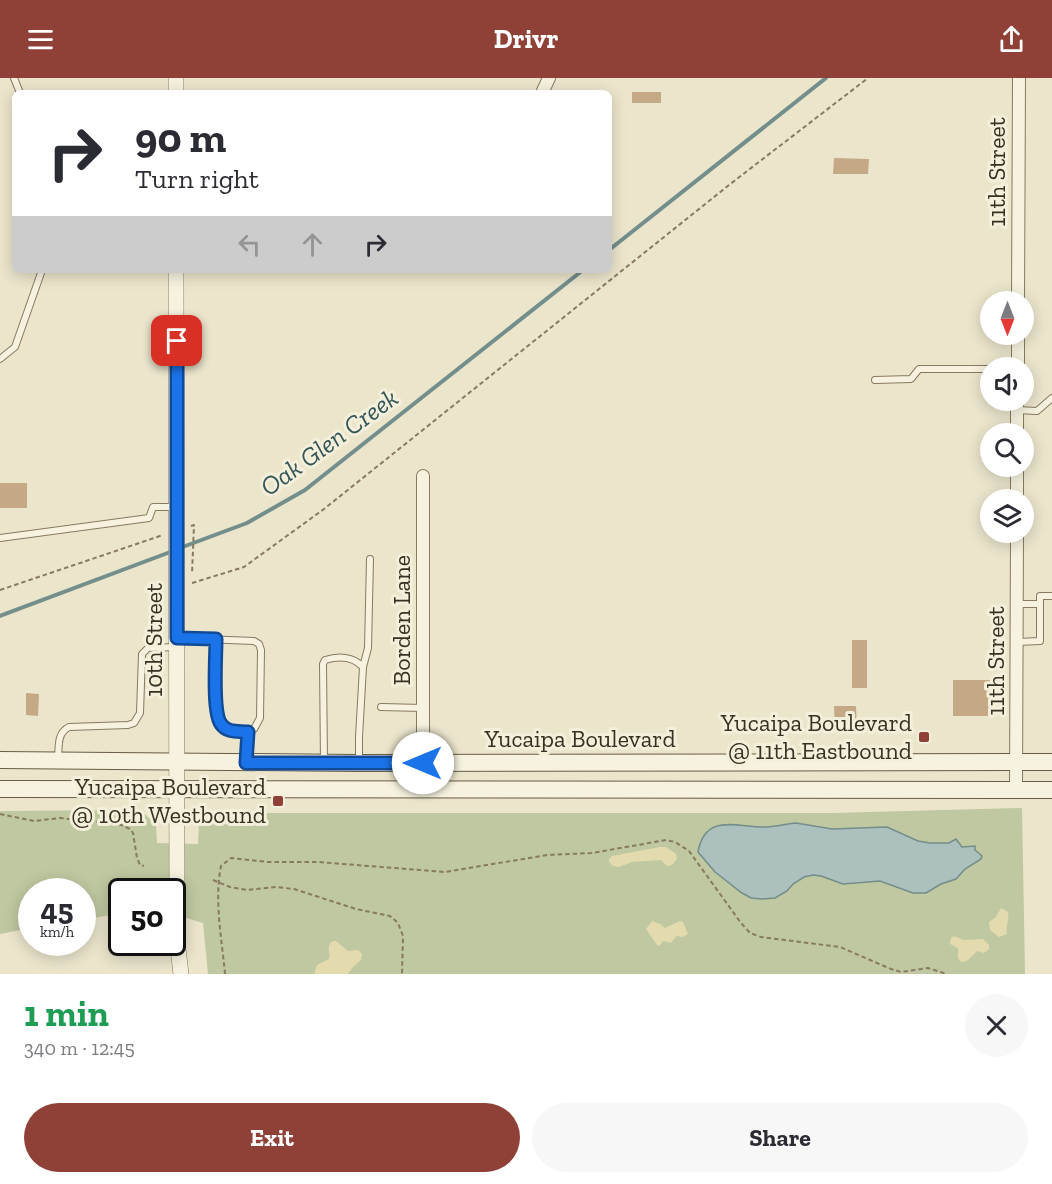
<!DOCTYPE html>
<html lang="en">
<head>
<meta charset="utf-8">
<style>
	:root { --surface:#fff; --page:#f7f7f7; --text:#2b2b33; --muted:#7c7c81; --accent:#8f4137 }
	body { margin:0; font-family:"Zilla Slab",serif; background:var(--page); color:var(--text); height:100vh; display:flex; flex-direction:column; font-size:22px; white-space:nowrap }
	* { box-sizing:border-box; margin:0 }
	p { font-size:20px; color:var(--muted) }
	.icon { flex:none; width:33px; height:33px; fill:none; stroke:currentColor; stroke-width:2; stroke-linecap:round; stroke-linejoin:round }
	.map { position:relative; height:896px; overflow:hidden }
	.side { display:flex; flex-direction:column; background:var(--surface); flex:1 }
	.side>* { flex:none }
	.top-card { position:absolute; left:12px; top:12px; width:600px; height:183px; border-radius:9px; box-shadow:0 3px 15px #0003; background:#fff; color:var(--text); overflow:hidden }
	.needle { width:39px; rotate:180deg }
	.fabs { position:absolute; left:980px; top:213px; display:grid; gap:12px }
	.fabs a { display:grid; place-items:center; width:54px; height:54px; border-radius:50%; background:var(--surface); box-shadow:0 3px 15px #0003; font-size:30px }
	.speed { position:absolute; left:18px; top:800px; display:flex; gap:12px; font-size:30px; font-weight:700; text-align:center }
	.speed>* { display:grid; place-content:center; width:78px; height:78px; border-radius:50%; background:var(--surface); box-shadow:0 3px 15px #0003; line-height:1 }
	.speed small { font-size:15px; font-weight:400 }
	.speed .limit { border:3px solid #111; border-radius:9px; background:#fff; color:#111 }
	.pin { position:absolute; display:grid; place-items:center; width:51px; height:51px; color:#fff; margin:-26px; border-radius:12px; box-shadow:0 3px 9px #0006 }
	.me { position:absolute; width:66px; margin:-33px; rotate:270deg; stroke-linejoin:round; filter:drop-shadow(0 0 4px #0008) }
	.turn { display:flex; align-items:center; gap:21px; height:126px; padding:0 24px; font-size:27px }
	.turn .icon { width:78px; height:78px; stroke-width:2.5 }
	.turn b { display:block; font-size:42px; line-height:51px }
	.lanes { display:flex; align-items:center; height:57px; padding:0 24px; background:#0003; justify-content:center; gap:30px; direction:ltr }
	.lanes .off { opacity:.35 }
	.round { display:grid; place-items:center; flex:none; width:63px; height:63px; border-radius:32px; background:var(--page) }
	.head { display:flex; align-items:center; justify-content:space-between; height:102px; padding:0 24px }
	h1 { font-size:36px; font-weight:700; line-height:45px; color:#1e9e55 }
	.cta { display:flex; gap:12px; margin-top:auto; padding:12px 24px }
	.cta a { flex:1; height:69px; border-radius:36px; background:var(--accent); color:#fff; font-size:24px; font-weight:700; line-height:69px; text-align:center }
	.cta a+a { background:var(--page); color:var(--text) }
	header { display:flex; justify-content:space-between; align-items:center; height:78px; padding:0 24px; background:var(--accent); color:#fff; font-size:27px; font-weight:700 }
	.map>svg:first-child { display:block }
</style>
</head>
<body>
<header><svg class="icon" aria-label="menu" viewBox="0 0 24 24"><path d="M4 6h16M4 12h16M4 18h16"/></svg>Drivr<svg class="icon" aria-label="share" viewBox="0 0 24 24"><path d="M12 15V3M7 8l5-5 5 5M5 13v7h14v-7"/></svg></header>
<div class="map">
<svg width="1052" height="896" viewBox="0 0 1052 896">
	<rect width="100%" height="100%" fill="#ebe5cc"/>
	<path fill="#bfc8a0" d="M 1022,730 L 1025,896 L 208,896 L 203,845 L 173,836 L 172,813 L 122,813 L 121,835 L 83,842 L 82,813 L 32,813 L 31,850 L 0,856 L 0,733 L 140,732 L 156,746 L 157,765 L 198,766 L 199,745 L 218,735 L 833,735 Z"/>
	<path fill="#e3dbad" d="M 660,769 L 666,769 L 676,776 L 677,781 L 672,787 L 667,788 L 661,782 L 632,784 L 619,789 L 613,788 L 609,784 L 609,781 L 612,778 Z
		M 1001,830 L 1008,834 C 1010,842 1005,847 1007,856 L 999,859 L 990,852 L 989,844 L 996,839 Z
		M 652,843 L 660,846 L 665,850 L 680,843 L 683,844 L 688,856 L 683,859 L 676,858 L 671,865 L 663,863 L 659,868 L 657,867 L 646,851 Z
		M 954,858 L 964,862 L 983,861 L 989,867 L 989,871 L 984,875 L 977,873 C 974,876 963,891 958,880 C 957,877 959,873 958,870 L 950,866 L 951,860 Z
		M 333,863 L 336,863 L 348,873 L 358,872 L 362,876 L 361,882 L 352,890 L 348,896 L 314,896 L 317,887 L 329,881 C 331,875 325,868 333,863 Z"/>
	<path fill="#acc0bd" stroke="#738e8b" stroke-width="1.5" d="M 796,745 L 832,751 L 887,749 L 918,763 L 930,765 L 949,765 L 956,761 L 962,769 L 975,768 L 975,772 L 982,778 L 981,781 L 965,791 L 956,801 L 941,806 L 926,815 L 913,815 L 880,803 L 843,806 L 821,798 L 813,797 L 804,799 L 793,806 L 787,813 L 775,820 L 762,821 L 751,820 L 742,815 L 715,794 L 698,774 C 705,735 736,749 763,749 C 774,749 786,746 796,745 Z"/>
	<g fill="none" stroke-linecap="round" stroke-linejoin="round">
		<path stroke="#738e8b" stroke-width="4" d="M 609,172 L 826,0
			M 180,470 L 247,445 L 305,412 L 583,192
			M 0,538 L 173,473"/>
	</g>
	<path fill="#c5a886" d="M 632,14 L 661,14 L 661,25 L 632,25 Z
		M 834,80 L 869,81 L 868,96 L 833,96 Z
		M 0,405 L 27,405 L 27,430 L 0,430 Z
		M 852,562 L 867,562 L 867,610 L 852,610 Z
		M 953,602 L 990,602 L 990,638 L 953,638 Z
		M 26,615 L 39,616 L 38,638 L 26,637 Z
		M 834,628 L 856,628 L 857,651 L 835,651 Z"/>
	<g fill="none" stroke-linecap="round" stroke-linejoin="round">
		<g stroke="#877a61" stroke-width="8">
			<path id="service" d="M 14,0 L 20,15
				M 0,281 L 15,269 L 42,192
				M 875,302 L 911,301 L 919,291 L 990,291
				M 1017,332 L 1037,333 L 1052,320
				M 0,460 L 149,440 L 153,429 L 177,429
				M 1017,526 L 1040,526
				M 177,560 L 254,563 L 259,566 L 261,572 L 260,640 L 254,651 L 247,654 L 234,653 L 227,651 L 220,646 L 216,632 L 216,561
				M 1017,564 L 1040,563 L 1040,518 L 1052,518
				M 381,629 L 423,630
				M 58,680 C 59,668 57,655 69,649 L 128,647 L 134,645 L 140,635 L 142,576 L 148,570 L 176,569
				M 246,683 L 247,654
				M 324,685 L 323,586 L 325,582 C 338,578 353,578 363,589
				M 359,685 L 359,659 L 363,589 L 368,570 L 370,481"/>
		</g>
		<g stroke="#877a61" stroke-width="14">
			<path id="minor" d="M 542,15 L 549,0
				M 1018,224 L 1019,0
				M 1018,290 L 1018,256
				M 1017,356 L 1017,322
				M 423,398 L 423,685
				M 1017,422 L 1017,388
				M 1016,712 L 1017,454"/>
		</g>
		<g stroke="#877a61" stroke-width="16">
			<path id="tertiary" d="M 176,0 L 176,15
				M 176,192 L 177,863 L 181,896"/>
		</g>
		<g stroke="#695b44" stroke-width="18">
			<path id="secondary" d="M 0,682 L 359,685 L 1052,684
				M 0,711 L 1052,712"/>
		</g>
		<path stroke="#877a61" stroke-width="2" stroke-dasharray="4.5 3" stroke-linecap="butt" d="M 191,448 L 194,447 L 192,496
			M 192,505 L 244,489 L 324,431 L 729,107 L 868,0
			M 0,512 L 163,457
			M 0,736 L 34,743 L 60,740 L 119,746 L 130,751 L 133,755 L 137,780 L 140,787 L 144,788
			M 213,802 L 230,809 L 247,812 L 276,809 L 294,811 L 356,831 L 390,838 L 398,845 L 403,858 L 402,896
			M 225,896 C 222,862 214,823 221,788 L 231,780 L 268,784 L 318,784 L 445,794 L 547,777 L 592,775 L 666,762 L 675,764 L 689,773 L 741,845 L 750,855 L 761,859 L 840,869 L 891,891 L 901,894 L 928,890 L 947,896"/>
		<use href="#service" stroke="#f6f2df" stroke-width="6"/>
		<use href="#minor" stroke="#f6f2df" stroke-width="12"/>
		<use href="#tertiary" stroke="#f6f2df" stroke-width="15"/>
		<use href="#secondary" stroke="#f6f2df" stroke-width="16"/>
	</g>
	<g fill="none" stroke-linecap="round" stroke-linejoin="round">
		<g stroke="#114b97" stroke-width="15">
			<path id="route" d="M 177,263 L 177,560 L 216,561 C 216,579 212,634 221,646 C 227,655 238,653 248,654 L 246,685 L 423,685"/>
		</g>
		<use href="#route" stroke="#1a73e8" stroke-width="10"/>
	</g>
	<g fill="#8f4137" stroke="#f3efdb" stroke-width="2">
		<rect x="918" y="653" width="12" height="12" rx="3"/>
		<rect x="272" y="717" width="12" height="12" rx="3"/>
	</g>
	<g text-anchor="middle" stroke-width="6" stroke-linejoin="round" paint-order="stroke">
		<g font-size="24" fill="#393023" stroke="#f3efdb">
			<text transform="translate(997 94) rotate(-90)" y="8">11th Street</text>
			<text transform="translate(402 542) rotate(-90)" y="8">Borden Lane</text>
			<text transform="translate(154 562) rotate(-90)" y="8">10th Street</text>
			<text transform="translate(996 583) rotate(-90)" y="8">11th Street</text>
			<text x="580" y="669">Yucaipa Boulevard</text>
		</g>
		<g font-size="24" fill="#393023" stroke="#f3efdb" text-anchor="end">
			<text x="912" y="653">Yucaipa Boulevard<tspan x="912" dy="28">@ 11th Eastbound</tspan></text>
			<text x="266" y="717">Yucaipa Boulevard<tspan x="266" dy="28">@ 10th Westbound</tspan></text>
		</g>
		<g font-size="26" font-style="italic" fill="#345557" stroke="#f3efdb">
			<text transform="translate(329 364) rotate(-36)" y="9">Oak Glen Creek</text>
		</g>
	</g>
</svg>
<div class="fabs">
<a><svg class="needle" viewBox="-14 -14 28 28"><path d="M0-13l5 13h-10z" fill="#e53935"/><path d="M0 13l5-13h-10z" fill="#7c7c81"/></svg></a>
<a><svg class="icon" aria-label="sound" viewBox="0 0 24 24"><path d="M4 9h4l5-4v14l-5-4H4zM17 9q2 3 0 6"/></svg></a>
<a><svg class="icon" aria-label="search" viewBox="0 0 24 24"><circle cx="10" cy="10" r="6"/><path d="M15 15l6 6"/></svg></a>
<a><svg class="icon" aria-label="layers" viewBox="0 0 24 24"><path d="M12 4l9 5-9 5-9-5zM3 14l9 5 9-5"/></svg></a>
</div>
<div class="speed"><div>45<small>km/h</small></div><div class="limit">50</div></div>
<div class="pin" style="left:177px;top:263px;background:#d93025"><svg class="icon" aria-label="arrive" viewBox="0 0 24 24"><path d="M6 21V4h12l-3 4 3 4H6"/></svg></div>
<svg class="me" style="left:423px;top:685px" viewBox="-20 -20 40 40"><circle r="19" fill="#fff"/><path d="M0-13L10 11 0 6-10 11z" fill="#1a73e8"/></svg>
<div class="top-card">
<div class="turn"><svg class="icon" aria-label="right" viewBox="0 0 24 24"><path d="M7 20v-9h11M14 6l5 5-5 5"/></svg><div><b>90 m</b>Turn right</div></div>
<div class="lanes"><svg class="icon off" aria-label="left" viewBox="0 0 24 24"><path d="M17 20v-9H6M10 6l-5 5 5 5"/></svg><svg class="icon off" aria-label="ahead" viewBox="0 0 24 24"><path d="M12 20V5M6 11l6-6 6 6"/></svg><svg class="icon" aria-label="right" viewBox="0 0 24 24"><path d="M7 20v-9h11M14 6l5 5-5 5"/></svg></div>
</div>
</div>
<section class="side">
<div class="head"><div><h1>1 min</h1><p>340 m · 12:45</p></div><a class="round"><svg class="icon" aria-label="close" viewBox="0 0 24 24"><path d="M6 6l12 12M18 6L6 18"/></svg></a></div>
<div class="cta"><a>Exit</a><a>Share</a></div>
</section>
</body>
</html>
